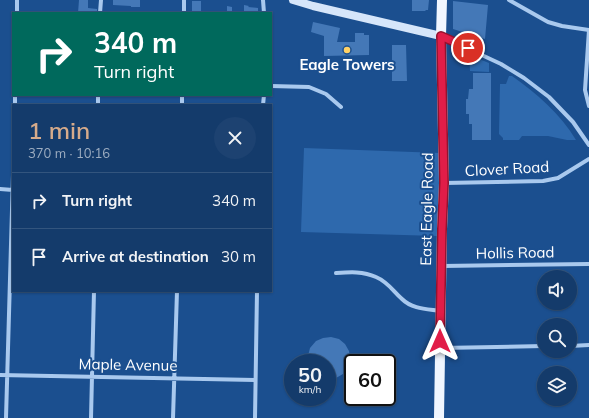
<!DOCTYPE html>
<html lang="en">
<head>
<meta charset="utf-8">
<style>
	:root { --surface:#143b6b; --page:#1d4271; --text:#f1f3f6; --muted:#9dadc1; --line:#33557e; --accent:#d6ab8b }
	body { margin:0; font-family:Mulish,sans-serif; background:var(--page); color:var(--text); height:100vh; display:flex; flex-direction:column; font-size:15px; white-space:nowrap }
	* { box-sizing:border-box; margin:0 }
	p { font-size:13px; color:var(--muted) }
	.icon { flex:none; width:22px; height:22px; fill:none; stroke:currentColor; stroke-width:2; stroke-linecap:round; stroke-linejoin:round }
	.map { position:relative; flex:1; overflow:hidden }
	.side { position:absolute; left:12px; top:104px; width:260px; height:188px; display:flex; flex-direction:column; background:var(--surface); border-radius:0px; box-shadow:0 1px 3px #0004,0 0 0 1px var(--line) }
	.side>* { flex:none }
	.hud { position:absolute; left:12px; top:12px; width:260px; height:84px; border-radius:0px; box-shadow:0 1px 3px #0004,0 0 0 1px var(--line); background:#00695c; color:#fff; overflow:hidden }
	.buttons { position:absolute; left:537px; top:270px; display:grid; gap:8px }
	.buttons a { display:grid; place-items:center; width:40px; height:40px; border-radius:50%; background:var(--surface); box-shadow:0 1px 3px #0004,0 0 0 1px var(--line); font-size:20px }
	.speed { position:absolute; left:284px; top:354px; display:flex; gap:8px; font-size:20px; font-weight:700; text-align:center }
	.speed>* { display:grid; place-content:center; width:52px; height:52px; border-radius:50%; background:var(--surface); box-shadow:0 1px 3px #0004,0 0 0 1px var(--line); line-height:1 }
	.speed small { font-size:10px; font-weight:400 }
	.speed .limit { border:2px solid #111; border-radius:6px; background:#fff; color:#111 }
	.pin { position:absolute; display:grid; place-items:center; width:34px; height:34px; color:#fff; margin:-17px; border:2px solid #fff; border-radius:50%; box-shadow:0 1px 4px #0007 }
	.me { position:absolute; width:44px; margin:-22px; rotate:0deg; stroke-linejoin:round; filter:drop-shadow(0 0 3px #0008) }
	.turn { display:flex; align-items:center; gap:14px; height:84px; padding:0 16px; font-size:18px }
	.turn .icon { width:52px; height:52px; stroke-width:2.5 }
	.turn b { display:block; font-size:28px; line-height:34px }
	.round { display:grid; place-items:center; flex:none; width:42px; height:42px; border-radius:21px; background:var(--page) }
	.summary { display:flex; align-items:center; justify-content:space-between; height:68px; padding:0 16px }
	h1 { font-size:24px; font-weight:600; line-height:30px; color:var(--accent) }
	ul { padding:0; list-style:none }
	li { display:flex; align-items:center; gap:12px; height:56px; padding:0 16px; border-top:1px solid var(--line) }
	li div { flex:1 }
	li b { display:block; font-size:15px }
	li em { font-style:normal }
	.map>svg:first-child { display:block }
</style>
</head>
<body>
<div class="map">
<svg width="589" height="418" viewBox="0 0 589 418">
	<rect width="100%" height="100%" fill="#1b4f8f"/>
	<path fill="#2e69ad" d="M 469,55 L 489,63 L 489,72 L 470,71 Z
		M 509,76 L 512,76 C 537,94 560,113 576,140 L 567,140 L 548,136 L 522,136 L 519,140 L 503,140 L 503,138 L 499,134 L 500,84 L 506,84 Z
		M 304,148 L 440,153 L 437,236 L 301,232 Z"/>
	<path fill="#4478b7" d="M 79,0 L 88,0 L 88,8 L 97,9 L 97,13 L 78,13 Z
		M 113,0 L 140,0 L 140,7 L 131,7 L 131,6 L 113,5 Z
		M 412,0 L 429,0 L 428,10 L 426,10 L 425,11 L 412,11 Z
		M 192,1 L 201,1 L 201,13 L 192,13 Z
		M 453,1 L 488,5 L 485,39 L 453,29 Z
		M 244,5 L 249,6 L 248,7 L 258,8 L 258,13 L 244,13 Z
		M 227,6 L 232,7 L 232,13 L 227,13 Z
		M 313,22 L 340,28 L 337,42 L 355,42 L 355,33 L 364,33 L 364,35 L 369,35 L 369,55 L 324,56 L 324,36 L 311,32 Z
		M 392,45 L 406,45 L 407,81 L 392,81 Z
		M 473,73 L 491,73 L 491,140 L 472,140 L 472,124 L 469,124 L 469,114 L 466,114 L 466,99 L 468,99 L 469,89 L 473,89 Z
		M 331,337 L 339,339 L 345,344 L 349,351 L 350,359 L 348,367 L 343,374 L 336,378 L 327,379 L 327,363 L 309,363 L 308,356 L 310,348 L 316,341 L 323,338 Z"/>
	<g fill="none" stroke-linecap="round" stroke-linejoin="round">
		<path stroke="#a9c9ee" stroke-width="4" d="M 263,0 L 264,13
			M 509,0 L 548,22 L 562,26 L 589,30
			M 17,13 L 17,0
			M 100,13 L 101,0
			M 184,13 L 184,0
			M 589,30 L 585,90 L 589,106
			M 441,36 L 501,64 L 524,78 L 549,97 L 573,122 L 589,145
			M 271,86 L 309,87 L 326,94 L 341,107
			M 15,105 L 15,95
			M 98,105 L 98,95
			M 182,105 L 182,95
			M 263,105 L 264,95
			M 444,183 L 543,181 L 558,178 L 589,159
			M 0,189 L 13,190
			M 442,266 L 589,264
			M 336,273 C 350,272 363,271 376,277 C 388,282 393,291 402,299 C 412,309 427,309 440,311
			M 570,346 L 589,345
			M 441,348 L 544,346
			M 0,375 L 255,380
			M 6,418 L 13,175
			M 91,418 L 94,291
			M 173,418 L 177,291
			M 255,418 L 257,291"/>
		<path stroke="#d6e6fa" stroke-width="8" d="M 293,0 L 313,6 L 441,36"/>
		<path stroke="#f0f6ff" stroke-width="10" d="M 439,418 L 442,229 L 444,183 L 441,36 L 442,0"/>
	</g>
	<g fill="none" stroke-linecap="round" stroke-linejoin="round">
		<g stroke="#92132f" stroke-width="10">
			<path id="route" d="M 440,341 L 442,229 L 444,183 L 441,36 L 468,48"/>
		</g>
		<use href="#route" stroke="#e11d48" stroke-width="7"/>
	</g>
	<circle fill="#ffd166" stroke="#1b4f8f" stroke-width="1.5" cx="347" cy="50" r="4"/>
	<g text-anchor="middle" stroke-width="4" stroke-linejoin="round" paint-order="stroke">
		<g font-size="15" font-weight="bold" fill="#fff" stroke="#1b4f8f">
			<text x="347" y="70">Eagle Towers</text>
		</g>
		<g font-size="15" fill="#fff" stroke="#1b4f8f">
			<text transform="translate(507 169) rotate(-3)" y="5">Clover Road</text>
			<text transform="translate(427 209) rotate(-89)" y="5">East Eagle Road</text>
			<text transform="translate(515 253) rotate(-1)" y="5">Hollis Road</text>
			<text transform="translate(128 365) rotate(1)" y="5">Maple Avenue</text>
		</g>
	</g>
</svg>
<div class="buttons">
<a><svg class="icon" aria-label="sound" viewBox="0 0 24 24"><path d="M4 9h4l5-4v14l-5-4H4zM17 9q2 3 0 6"/></svg></a>
<a><svg class="icon" aria-label="search" viewBox="0 0 24 24"><circle cx="10" cy="10" r="6"/><path d="M15 15l6 6"/></svg></a>
<a><svg class="icon" aria-label="layers" viewBox="0 0 24 24"><path d="M12 4l9 5-9 5-9-5zM3 14l9 5 9-5"/></svg></a>
</div>
<div class="speed"><div>50<small>km/h</small></div><div class="limit">60</div></div>
<div class="pin" style="left:468px;top:48px;background:#d93025"><svg class="icon" aria-label="arrive" viewBox="0 0 24 24"><path d="M6 21V4h12l-3 4 3 4H6"/></svg></div>
<svg class="me" style="left:440px;top:341px" viewBox="-20 -20 40 40"><path d="M0-17L14 15 0 8-14 15z" fill="#e11d48" stroke="#fff" stroke-width="4"/></svg>
<div class="hud">
<div class="turn"><svg class="icon" aria-label="right" viewBox="0 0 24 24"><path d="M7 20v-9h11M14 6l5 5-5 5"/></svg><div><b>340 m</b>Turn right</div></div>
</div>
<section class="side">
<div class="summary"><div><h1>1 min</h1><p>370 m · 10:16</p></div><a class="round"><svg class="icon" aria-label="close" viewBox="0 0 24 24"><path d="M6 6l12 12M18 6L6 18"/></svg></a></div>
<ul>
<li><svg class="icon" aria-label="right" viewBox="0 0 24 24"><path d="M7 20v-9h11M14 6l5 5-5 5"/></svg><div><b>Turn right</b></div><em>340 m</em></li>
<li><svg class="icon" aria-label="arrive" viewBox="0 0 24 24"><path d="M6 21V4h12l-3 4 3 4H6"/></svg><div><b>Arrive at destination</b></div><em>30 m</em></li>
</ul>
</section>
</div>
</body>
</html>
